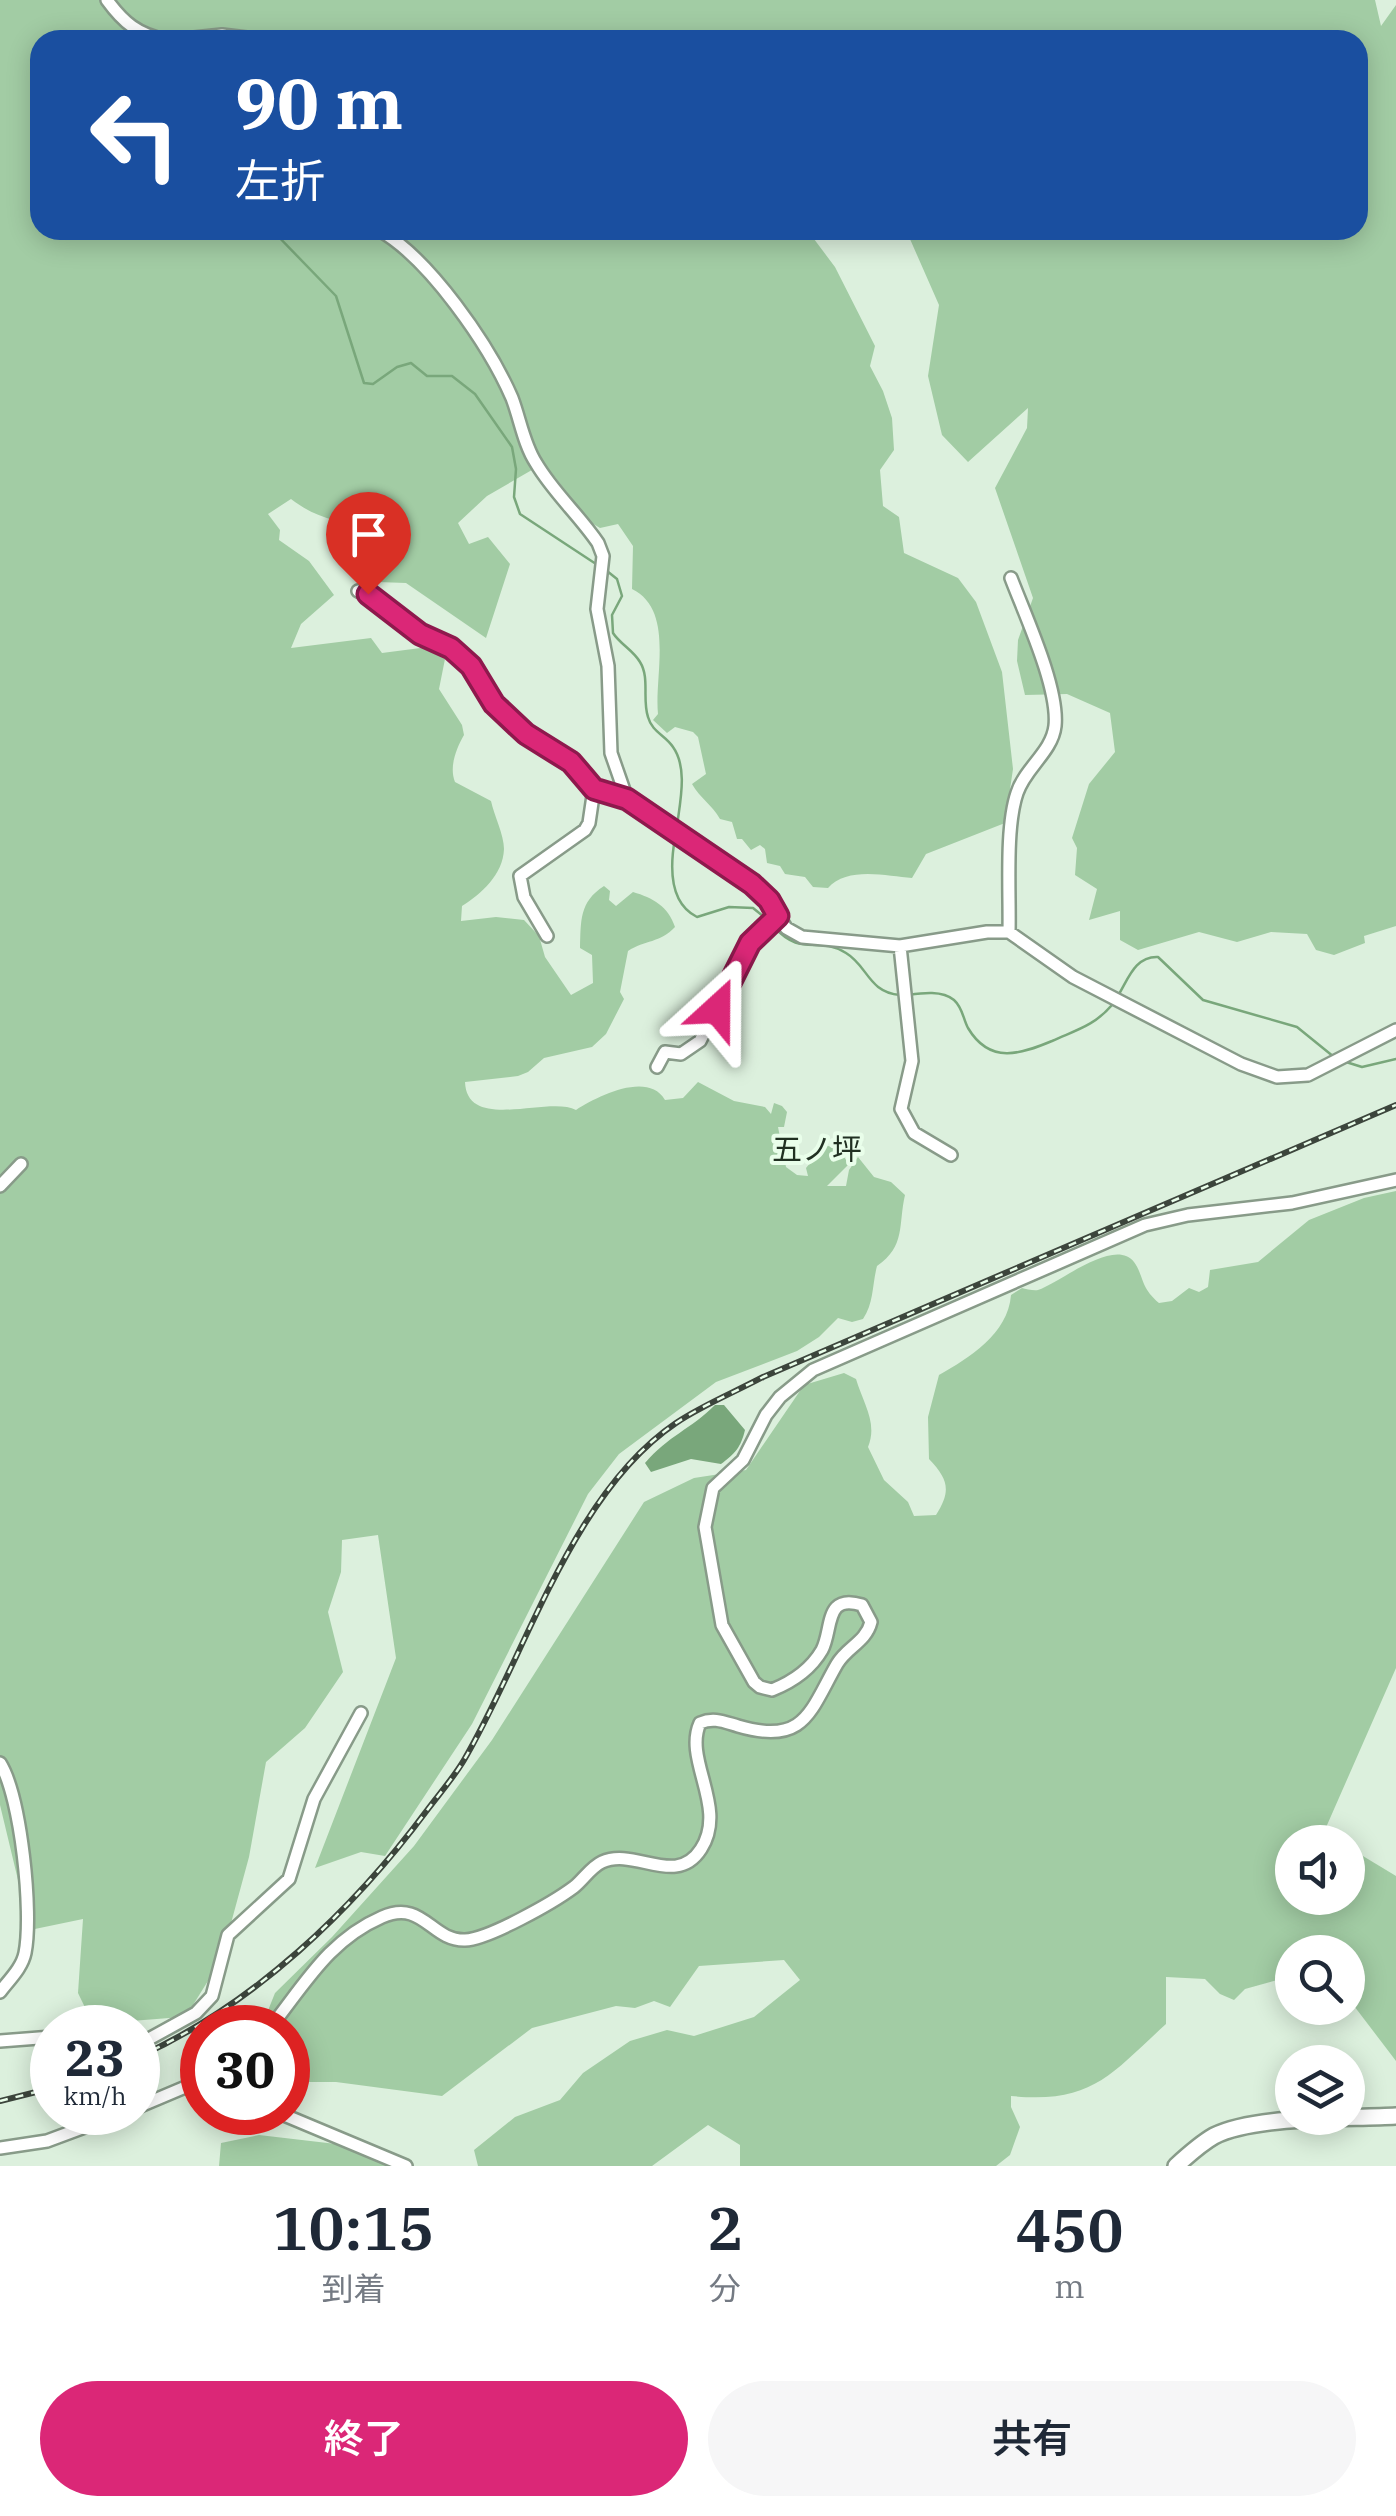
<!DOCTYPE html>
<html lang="ja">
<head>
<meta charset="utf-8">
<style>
	:root { --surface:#fff; --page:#f6f6f7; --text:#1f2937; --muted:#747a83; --accent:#db2777 }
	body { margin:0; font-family:"IBM Plex Serif","Noto Sans JP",serif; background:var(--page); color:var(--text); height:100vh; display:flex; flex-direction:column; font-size:38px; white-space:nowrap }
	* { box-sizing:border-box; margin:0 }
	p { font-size:32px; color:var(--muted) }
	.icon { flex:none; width:55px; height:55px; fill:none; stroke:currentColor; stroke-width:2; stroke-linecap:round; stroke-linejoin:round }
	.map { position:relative; height:2166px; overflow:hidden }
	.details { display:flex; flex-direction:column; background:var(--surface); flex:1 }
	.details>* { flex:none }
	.guide { position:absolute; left:30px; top:30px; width:1338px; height:210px; border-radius:30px; box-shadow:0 5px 25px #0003; background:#1a4fa0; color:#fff; overflow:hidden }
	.controls { position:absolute; left:1275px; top:1825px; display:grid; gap:20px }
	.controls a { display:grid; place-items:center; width:90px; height:90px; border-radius:50%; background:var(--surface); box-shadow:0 5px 25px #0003; font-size:50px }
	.speed { position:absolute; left:30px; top:2005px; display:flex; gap:20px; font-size:50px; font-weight:700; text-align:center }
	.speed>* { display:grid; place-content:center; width:130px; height:130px; border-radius:50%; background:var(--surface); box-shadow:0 5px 25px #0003; line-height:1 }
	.speed small { font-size:25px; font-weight:400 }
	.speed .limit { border:15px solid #d22; background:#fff; color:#111 }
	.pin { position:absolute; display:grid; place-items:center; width:85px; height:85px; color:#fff; margin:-102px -42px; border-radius:50% 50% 50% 0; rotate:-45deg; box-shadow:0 0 10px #0007 }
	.pin .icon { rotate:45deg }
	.me { position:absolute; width:110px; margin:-55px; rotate:24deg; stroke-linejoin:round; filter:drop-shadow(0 0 8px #0008) }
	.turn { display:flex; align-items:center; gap:35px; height:210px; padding:0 40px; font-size:45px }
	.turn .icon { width:130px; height:130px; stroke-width:2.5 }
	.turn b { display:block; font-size:70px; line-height:85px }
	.eta { display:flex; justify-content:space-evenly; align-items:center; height:170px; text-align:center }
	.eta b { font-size:60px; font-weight:600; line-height:70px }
	.primary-button { display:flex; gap:20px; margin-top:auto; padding:20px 40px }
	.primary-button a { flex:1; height:115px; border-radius:60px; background:var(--accent); color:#fff; font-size:40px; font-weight:600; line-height:115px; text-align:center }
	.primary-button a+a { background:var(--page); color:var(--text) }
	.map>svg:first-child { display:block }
</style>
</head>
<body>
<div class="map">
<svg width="1396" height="2166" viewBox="0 0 1396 2166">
	<rect width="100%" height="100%" fill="#dcf0dd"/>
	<path fill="#a2cca4" d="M 0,0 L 1375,0 L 1381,26 L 1396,5 L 1396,926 L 1364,936 L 1365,943 L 1334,955 L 1316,950 L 1307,934 L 1271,932 L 1237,942 L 1199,932 L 1138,950 L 1120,940 L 1120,911 L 1089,920 L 1097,889 L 1075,875 L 1077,848 L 1072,838 L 1089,784 L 1115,752 L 1110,713 L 1067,694 L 1025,695 L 1017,661 L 1018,640 L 1033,598 L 995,488 L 1027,428 L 1028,408 L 968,462 L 942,435 L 928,376 L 939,305 L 906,230 L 1358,230 L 1358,40 L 40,40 L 40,230 L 813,230 L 814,239 L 835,267 L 875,346 L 870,366 L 883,391 L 892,418 L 894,450 L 880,470 L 883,506 L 899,517 L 904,553 L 958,578 L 976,602 L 1002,672 L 1013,769 L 1005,823 L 926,854 L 912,878 C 887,876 847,866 828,888 L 813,887 L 805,877 L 785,874 L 780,866 L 767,863 L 765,849 L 760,845 L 751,850 L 742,839 L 737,839 L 732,822 L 720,819 C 712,805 700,798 692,784 L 706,774 L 698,737 L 693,732 L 675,727 L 667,733 L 653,720 L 658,714 C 654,676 675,610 632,589 L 633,546 L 618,524 L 600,528 L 590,522 L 544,463 L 487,496 L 458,523 L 469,544 L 488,537 L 510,564 L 486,638 L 406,583 L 378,582 L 370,552 L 391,551 L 393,520 C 358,530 319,521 291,499 L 268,514 L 280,530 L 279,540 L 309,561 L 334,595 L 301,624 L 291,648 L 371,638 L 382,653 L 436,646 L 446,654 L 439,689 L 462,725 L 464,735 C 456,749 449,767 455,782 L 491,801 C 494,815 504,835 504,849 C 503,875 481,894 462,906 L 461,921 L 496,917 L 524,920 L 539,936 L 545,957 L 571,995 L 593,983 L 592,955 L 580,948 C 581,921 579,902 604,886 L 610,891 L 609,900 L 616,906 L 633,892 C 653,898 668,906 675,927 C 660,943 645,940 628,951 L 620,992 L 624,999 L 606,1034 L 592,1047 L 544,1058 L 528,1072 L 518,1076 L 465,1082 C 467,1133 549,1095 576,1110 C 598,1096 648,1071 665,1100 L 683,1098 L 698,1082 L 734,1101 L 765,1107 L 771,1114 L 774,1103 L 782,1106 L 787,1112 L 784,1127 L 778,1127 L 786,1167 L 797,1175 L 808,1176 L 806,1168 L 825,1145 C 836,1148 845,1154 848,1165 L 827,1186 L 846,1186 L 849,1170 L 858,1157 L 874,1177 L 891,1182 L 905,1195 C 898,1225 906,1246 877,1266 C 872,1285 874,1303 863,1319 L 852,1322 L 838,1318 L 819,1337 L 797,1351 L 716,1382 L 619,1454 L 588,1494 L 472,1724 L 385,1856 L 361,1852 L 315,1868 L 396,1658 L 378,1535 L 342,1540 L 341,1572 L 328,1612 L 343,1672 L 305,1728 L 266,1762 L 249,1857 L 221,1960 L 193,2005 L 182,2017 L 93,2024 L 78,1993 L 83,1919 L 30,1930 L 0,1805 Z
		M 1396,1191 L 1396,1668 L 1324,1832 L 1340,1842 L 1292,1842 L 1292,1898 L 1348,1898 L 1348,1847 L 1396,1876 L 1396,2061 L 1348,1998 L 1348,1952 L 1292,1952 L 1292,1976 L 1245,1989 L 1234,2000 L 1220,1994 L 1205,1979 L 1166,1977 L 1166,2024 C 1110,2075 1092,2104 1011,2096 L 1011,2107 L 1020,2127 L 1010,2155 L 996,2166 L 740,2166 L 740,2145 L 708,2125 L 652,2166 L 478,2166 L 474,2150 L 515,2117 L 560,2100 L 583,2073 L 630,2041 L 667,2030 L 694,2036 L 754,2017 L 800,1980 L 784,1960 L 699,1966 L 670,2007 L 654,2001 L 635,2008 L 616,2006 L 532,2028 L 442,2096 L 336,2082 L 288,2082 L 288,2028 L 261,2028 L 275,1993 L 332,1937 L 414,1846 L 492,1740 L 644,1502 L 694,1478 L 746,1470 L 804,1385 L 844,1373 L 856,1379 C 863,1403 878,1423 868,1447 L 884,1480 L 908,1502 L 914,1516 L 936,1515 C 951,1491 949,1480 929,1459 L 928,1417 L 939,1375 C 969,1358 1008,1334 1011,1295 L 1022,1288 C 1026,1289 1034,1291 1038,1290 C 1060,1283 1114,1237 1134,1262 C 1144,1276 1140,1287 1159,1303 L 1172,1301 L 1189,1288 L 1199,1292 L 1208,1287 L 1210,1270 L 1258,1262 L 1309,1220 L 1364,1198 Z
		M 259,2135 L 336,2144 L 390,2166 L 219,2166 L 221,2143 Z"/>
	<path fill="#79a77b" d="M 715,1405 L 724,1405 L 745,1430 C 741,1447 735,1454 721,1464 L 691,1459 L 651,1472 L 645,1463 C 668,1436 691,1429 715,1405 Z"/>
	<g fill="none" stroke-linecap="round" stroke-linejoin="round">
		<path stroke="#79a77b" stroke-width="2.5" d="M 272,230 L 336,296 L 364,383 L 373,384 L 397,367 L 411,363 L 427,376 L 452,376 L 475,394 L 512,447 L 516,469 L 514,497 L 520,514 L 596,564
			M 607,571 L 617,579 L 622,596 L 612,615 L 613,633 C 620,644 633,650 640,662 C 650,678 642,699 648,717 C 652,732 665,735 673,747 C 688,768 680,802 677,826
			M 675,838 C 670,866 669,903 697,917 L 729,907 L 753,908 L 769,921
			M 774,927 C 802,958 817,935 846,953 C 868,966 868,992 900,995
			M 1119,994 C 1129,977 1136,956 1158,957 L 1203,1000 L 1297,1027 L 1334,1057
			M 908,995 C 922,993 942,990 954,1000 C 963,1008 963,1019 968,1028 C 990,1065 1021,1054 1052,1041 C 1076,1030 1094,1026 1112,1005
			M 1346,1062 L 1362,1067 L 1396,1059"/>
		<g stroke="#889b89" stroke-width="16">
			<path id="street" d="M 107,0 C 123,22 138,35 166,40
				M 175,40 L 222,35 L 263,40
				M 379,230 C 429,258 489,345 512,398 C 520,419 524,445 536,463 C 553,492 579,515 598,543 L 603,556 L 597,609 L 608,666 L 611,753 L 627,799 L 752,884 L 769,900 L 786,928 L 802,937 L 900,946 L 987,932 L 1009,932 L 1073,977 L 1241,1064 L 1277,1077 L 1308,1075 L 1396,1030
				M 358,591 C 384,599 399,621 421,634 C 439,645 459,650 472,668 C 485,685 492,703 508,718 C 527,736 552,745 572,762 C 596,783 589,793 627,799
				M 1009,932 C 1010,893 1005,828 1017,793 C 1025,768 1052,752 1055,726 C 1059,688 1025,615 1011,578
				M 547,936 L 524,897 L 520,876 L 585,830 L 589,823 L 594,789
				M 900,946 L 912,1061 L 901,1109 L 914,1133 L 951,1155
				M 657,1067 L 665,1052 L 681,1054 L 700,1041 L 749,943 L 778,916
				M 0,1186 L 21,1164
				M 0,1763 C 21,1797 33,1913 25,1953 C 22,1968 9,1980 0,1992
				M 270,2028 C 305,1984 329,1940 382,1917 C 423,1899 431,1941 465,1940 C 489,1939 554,1902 574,1887 C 583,1880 591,1867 602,1862 C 635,1847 676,1888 701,1849 C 728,1807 683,1760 700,1723 C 714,1717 724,1722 738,1726 C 805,1746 810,1711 837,1664 C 847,1647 866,1642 871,1622 L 862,1605 C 824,1593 833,1629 822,1650 C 811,1669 792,1682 772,1690 L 760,1687 L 754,1682 L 722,1625 L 705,1527 L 713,1488 L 743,1460 L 766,1415 L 780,1397 L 813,1370 L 1145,1225 L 1188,1215 L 1292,1203 L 1396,1180
				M 0,2041 L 52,2037
				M 138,2045 L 196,2013 L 212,1996 L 228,1935 L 289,1879 L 314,1799 L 361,1713
				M 138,2107 L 202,2080
				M 277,2112 L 406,2166
				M 0,2148 L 47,2141 L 125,2112"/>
		</g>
		<g stroke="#889b89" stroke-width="20">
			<path id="secondary" d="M 1176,2166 C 1188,2155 1200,2144 1214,2136 C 1256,2115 1347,2119 1396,2116"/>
		</g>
		<use href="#street" stroke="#fff" stroke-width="11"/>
		<use href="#secondary" stroke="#fff" stroke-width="15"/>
		<g stroke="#3c453c" stroke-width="6">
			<path id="rail" d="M 138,2057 C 254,2005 353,1910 428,1809 C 440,1793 454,1777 464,1760 C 526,1654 572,1493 676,1423 C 703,1405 735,1392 763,1377 L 1396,1105
				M 0,2101 L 52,2088"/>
		</g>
		<use href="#rail" stroke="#e9feea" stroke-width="2.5" stroke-dasharray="8" stroke-linecap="butt"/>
	</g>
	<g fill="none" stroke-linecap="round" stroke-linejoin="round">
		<g stroke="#8e194d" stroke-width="25">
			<path id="route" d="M 368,594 L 420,634 L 451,648 L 471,666 L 494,704 L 526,734 L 571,762 L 594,789 L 627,799 L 752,884 L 769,900 L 778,916 L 750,943 L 717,1009"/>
		</g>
		<use href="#route" stroke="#db2777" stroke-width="18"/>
	</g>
	<g text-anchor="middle" stroke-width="8" stroke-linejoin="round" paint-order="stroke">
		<g font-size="30" fill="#213022" stroke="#e9feea">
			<text x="817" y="1160">五ノ坪</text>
		</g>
	</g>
</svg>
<div class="controls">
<a><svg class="icon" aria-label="sound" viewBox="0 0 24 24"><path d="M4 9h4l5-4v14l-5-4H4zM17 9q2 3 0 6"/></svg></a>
<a><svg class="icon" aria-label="search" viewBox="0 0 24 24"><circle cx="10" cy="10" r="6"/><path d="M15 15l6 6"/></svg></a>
<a><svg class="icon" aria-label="layers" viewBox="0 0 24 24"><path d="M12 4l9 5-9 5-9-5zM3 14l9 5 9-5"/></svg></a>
</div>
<div class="speed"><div>23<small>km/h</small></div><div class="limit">30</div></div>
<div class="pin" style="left:368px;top:594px;background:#d93025"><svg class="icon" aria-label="arrive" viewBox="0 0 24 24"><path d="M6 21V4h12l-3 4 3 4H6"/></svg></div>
<svg class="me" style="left:717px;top:1009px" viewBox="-20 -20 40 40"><path d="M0-17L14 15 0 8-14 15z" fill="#db2777" stroke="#fff" stroke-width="4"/></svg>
<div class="guide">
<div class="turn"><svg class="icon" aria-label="left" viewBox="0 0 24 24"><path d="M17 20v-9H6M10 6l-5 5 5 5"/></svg><div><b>90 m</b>左折</div></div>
</div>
</div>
<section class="details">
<div class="eta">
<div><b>10:15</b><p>到着</p></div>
<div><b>2</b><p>分</p></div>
<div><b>450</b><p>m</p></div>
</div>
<div class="primary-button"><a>終了</a><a>共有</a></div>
</section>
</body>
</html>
